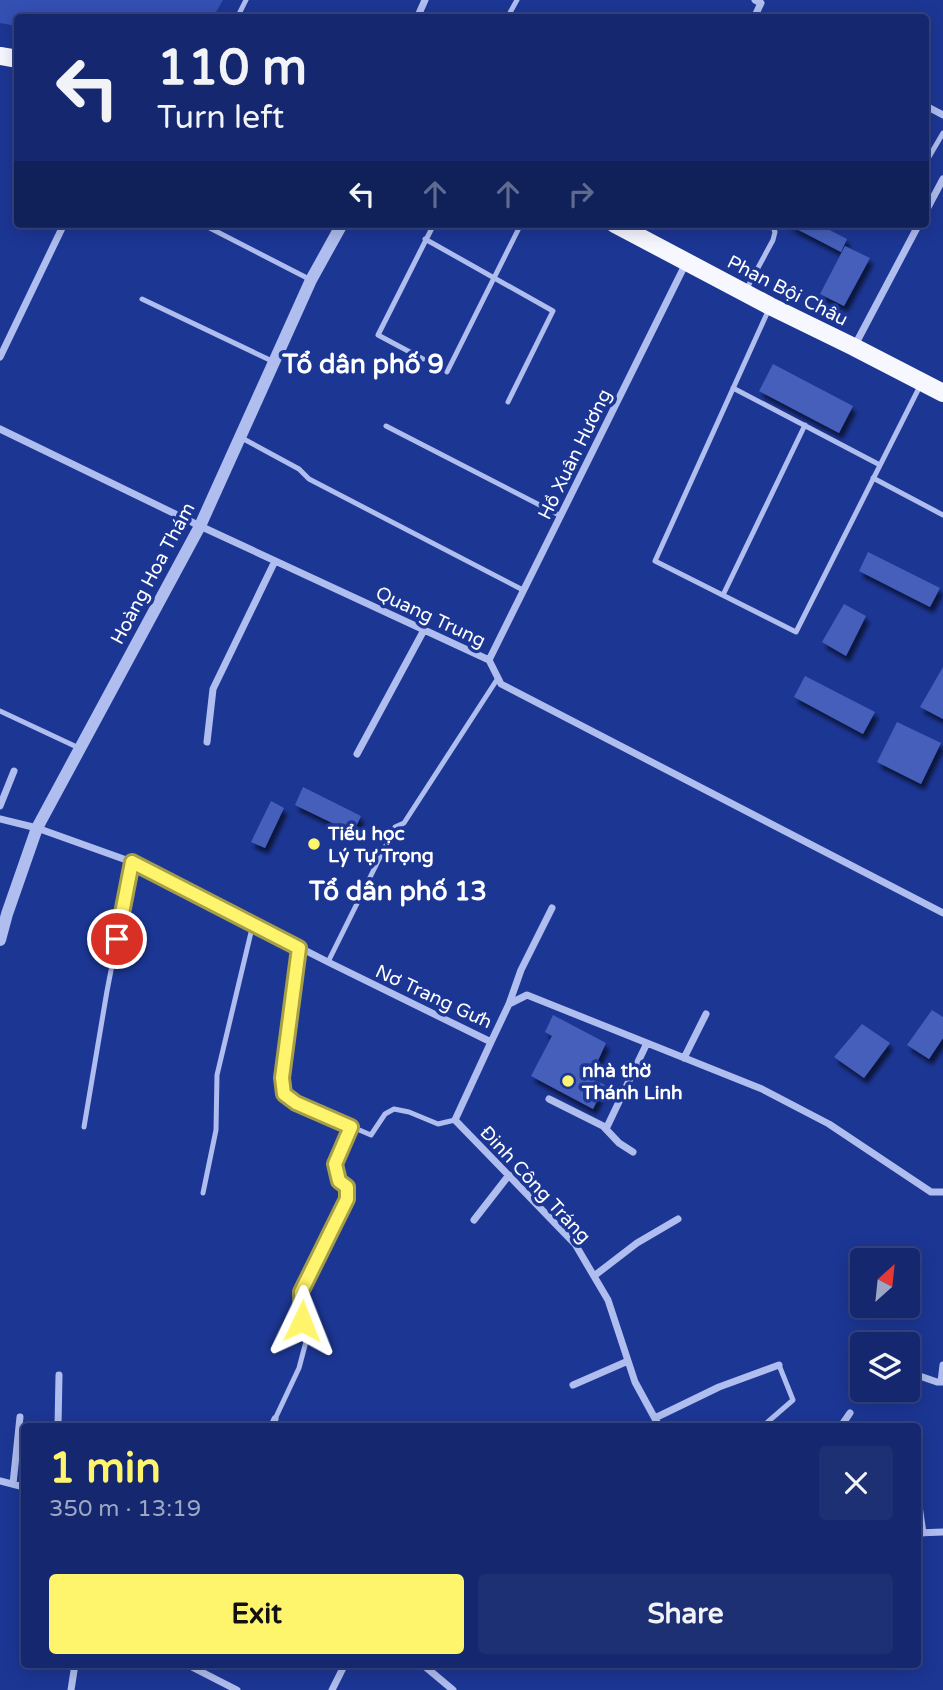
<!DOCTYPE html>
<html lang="en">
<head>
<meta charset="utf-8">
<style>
	:root { --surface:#15286f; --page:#1e3074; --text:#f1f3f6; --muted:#9da6c3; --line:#344482; --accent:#fff56d }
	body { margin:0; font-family:"Varela Round",sans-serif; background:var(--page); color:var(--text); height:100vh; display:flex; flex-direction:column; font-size:26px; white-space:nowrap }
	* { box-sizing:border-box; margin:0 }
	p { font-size:23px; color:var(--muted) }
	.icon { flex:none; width:38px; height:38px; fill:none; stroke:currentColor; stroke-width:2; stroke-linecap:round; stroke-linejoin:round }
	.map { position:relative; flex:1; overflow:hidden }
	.details { position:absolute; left:21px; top:1423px; width:900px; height:245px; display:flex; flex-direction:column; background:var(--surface); border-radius:7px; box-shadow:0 4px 18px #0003,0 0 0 2px var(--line) }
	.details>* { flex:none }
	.guide { position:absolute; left:14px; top:14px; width:915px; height:214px; border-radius:7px; box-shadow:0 4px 18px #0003,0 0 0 2px var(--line); background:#15286f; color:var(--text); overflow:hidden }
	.needle { width:46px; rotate:27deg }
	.tools { position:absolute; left:850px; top:1248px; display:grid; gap:14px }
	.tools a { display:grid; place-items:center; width:70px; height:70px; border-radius:7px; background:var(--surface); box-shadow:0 4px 18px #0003,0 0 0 2px var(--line); font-size:35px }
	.pin { position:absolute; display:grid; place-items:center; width:60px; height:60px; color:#fff; margin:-30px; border:4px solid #fff; border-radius:50%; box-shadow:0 2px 7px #0007 }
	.me { position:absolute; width:77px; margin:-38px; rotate:2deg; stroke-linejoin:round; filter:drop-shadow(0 0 5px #0008) }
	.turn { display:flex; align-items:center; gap:24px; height:147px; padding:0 28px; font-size:32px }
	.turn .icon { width:91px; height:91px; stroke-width:2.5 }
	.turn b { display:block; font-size:49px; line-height:60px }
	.lanes { display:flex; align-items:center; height:66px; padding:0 28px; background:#0003; justify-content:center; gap:35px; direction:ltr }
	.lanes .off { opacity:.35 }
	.round { display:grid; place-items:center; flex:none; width:74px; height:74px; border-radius:7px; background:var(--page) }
	.headline { display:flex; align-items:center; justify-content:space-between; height:119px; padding:0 28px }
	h1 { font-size:42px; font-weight:700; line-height:52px; color:var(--accent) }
	.button { display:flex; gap:14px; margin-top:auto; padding:14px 28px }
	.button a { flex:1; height:80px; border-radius:7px; background:var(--accent); color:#111; font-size:28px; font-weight:700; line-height:80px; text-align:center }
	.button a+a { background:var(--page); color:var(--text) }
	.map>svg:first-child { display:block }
</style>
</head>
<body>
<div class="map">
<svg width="943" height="1690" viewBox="0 0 943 1690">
	<defs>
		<filter id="shadow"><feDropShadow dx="3.5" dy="6" stdDeviation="2" flood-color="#0009"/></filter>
	</defs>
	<rect width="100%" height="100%" fill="#1c3694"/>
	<path fill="#3450b3" d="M 0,0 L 223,0 L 213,17 L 18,18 L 17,26 L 0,23 Z"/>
	<path fill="#455fbb" filter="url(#shadow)" d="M 787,224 L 818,224 L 847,239 L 841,252 Z
		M 845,246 L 870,258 L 844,306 L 820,294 Z
		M 773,364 L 853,406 L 839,433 L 759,391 Z
		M 868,552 L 940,588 L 930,607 L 859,571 Z
		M 844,604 L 866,616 L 846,656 L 822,642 Z
		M 943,667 L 943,719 L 920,707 Z
		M 805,676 L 875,712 L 863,734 L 794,697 Z
		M 897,722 L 941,743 L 921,784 L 877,762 Z
		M 303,787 L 361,816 L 353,833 L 295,805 Z
		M 271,801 L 284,808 L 265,848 L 251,842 Z
		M 932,1010 L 943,1017 L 943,1038 L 929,1059 L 907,1045 Z
		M 553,1015 L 606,1043 L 590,1078 L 605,1085 L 593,1109 L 531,1076 L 552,1036 L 545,1032 Z
		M 862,1024 L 890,1043 L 864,1078 L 834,1057 Z"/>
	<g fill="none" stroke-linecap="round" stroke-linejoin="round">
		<path stroke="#afbdef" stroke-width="5" d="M 237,18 L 246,0
			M 507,18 L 517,0
			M 926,162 L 943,133
			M 202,224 L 311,280
			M 425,239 L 553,311 L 508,402
			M 746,290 L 773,240 L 775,232 L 772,224
			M 142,299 L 272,361
			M 769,309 L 655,561 L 796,632 L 921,384
			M 423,359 L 378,335 L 434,224
			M 447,372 L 521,224
			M 733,388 L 880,465
			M 386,426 L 561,516
			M 240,437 L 299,469 L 309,479 L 523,590
			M 873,478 L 943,515
			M 723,595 L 805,425
			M 0,711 L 79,748
			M 299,948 L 282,1078 L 283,1094 L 296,1103 L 371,1135 L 385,1114 L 394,1109 L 409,1112 L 438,1124 L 455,1120
			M 328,962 L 395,827 L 404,823 L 498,678
			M 84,1127 L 107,991 L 132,862
			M 203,1193 L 216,1130 L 217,1075 L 253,924
			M 275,1419 L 299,1368 L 308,1334 L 302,1321 L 301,1292 L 347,1198 L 347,1187 C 325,1170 342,1147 351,1127
			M 763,1426 L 793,1400 L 779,1365"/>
		<path stroke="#afbdef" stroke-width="7" d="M 417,18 L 425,0
			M 754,18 L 761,3 L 755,0
			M 926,106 L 943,115
			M 926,211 L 943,179
			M 854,347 L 919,224
			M 0,357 L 64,224
			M 0,429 L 200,526 L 489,660 L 501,684 L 943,913
			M 489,660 L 686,263
			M 207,742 L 213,689 L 275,561
			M 357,754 L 424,630
			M 0,806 L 14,771
			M 0,819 L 37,828 L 132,862 L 328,962 L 491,1042 L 509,1004 L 527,995 L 762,1089 L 829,1124 L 931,1192 L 943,1192
			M 509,1004 L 521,970 L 552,908
			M 491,1042 L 455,1120 L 575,1244 L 608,1300 L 635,1382 L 659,1426
			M 684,1058 L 706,1014
			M 549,1099 L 603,1126 L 619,1143 L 633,1152
			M 606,1129 L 647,1043
			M 474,1220 L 509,1175
			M 594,1276 L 637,1243 L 678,1219
			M 860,1357 L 863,1358
			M 908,1372 L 937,1382 L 943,1382
			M 941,1382 L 943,1365
			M 573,1385 L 628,1361
			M 655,1418 L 719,1387 L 779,1365
			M 58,1426 L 59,1375
			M 272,1426 L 275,1419
			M 841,1426 L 850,1413
			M 0,1481 L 24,1487
			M 13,1484 L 20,1417
			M 917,1492 L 923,1533
			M 917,1533 L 943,1532
			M 186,1664 L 237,1690
			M 422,1664 L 453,1690
			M 71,1690 L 75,1664
			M 332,1690 L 345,1664"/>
		<path stroke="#afbdef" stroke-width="12" d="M 0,940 L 7,914 L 37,828 L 200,526 L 311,280 L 342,224"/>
		<path stroke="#f7f8ff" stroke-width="18" d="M 0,56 L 18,59
			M 615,224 L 770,306 L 854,347 L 943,393"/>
	</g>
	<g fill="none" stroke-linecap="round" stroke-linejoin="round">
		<g stroke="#a69f47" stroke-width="18">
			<path id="route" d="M 117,939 L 132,862 L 299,948 L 282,1078 L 284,1094 L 296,1103 L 351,1127 L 335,1164 L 339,1181 L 347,1187 L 347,1199 L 301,1292 L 302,1321"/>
		</g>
		<use href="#route" stroke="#fff56d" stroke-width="12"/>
	</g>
	<g fill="#fff56d" stroke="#1c3694" stroke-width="2.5">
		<circle cx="314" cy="844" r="7"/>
		<circle cx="568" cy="1081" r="7"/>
	</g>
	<g text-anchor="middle" stroke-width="7" stroke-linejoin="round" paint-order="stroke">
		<g font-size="19" fill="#fff" stroke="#1c3694">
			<text transform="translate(788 290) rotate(27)" y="7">Phan Bội Châu</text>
			<text transform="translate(574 454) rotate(-64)" y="7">Hồ Xuân Hương</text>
			<text transform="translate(152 573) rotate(-62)" y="7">Hoàng Hoa Thám</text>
			<text transform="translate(431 616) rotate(25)" y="7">Quang Trung</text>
			<text transform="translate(434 996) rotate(25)" y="7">Nơ Trang Gưh</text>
			<text transform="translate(536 1184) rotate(47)" y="7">Đinh Công Tráng</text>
		</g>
		<g font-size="19" font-weight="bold" fill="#fff" stroke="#1c3694" text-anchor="start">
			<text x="328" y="840">Tiểu học<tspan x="328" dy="22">Lý Tự Trọng</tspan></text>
			<text x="582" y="1077">nhà thờ<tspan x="582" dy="22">Thánh Linh</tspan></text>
		</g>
		<g font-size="26" font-weight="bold" fill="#fff" stroke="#1c3694">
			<text x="363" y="373">Tổ dân phố 9</text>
			<text x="398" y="900">Tổ dân phố 13</text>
		</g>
	</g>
</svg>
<div class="tools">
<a><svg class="needle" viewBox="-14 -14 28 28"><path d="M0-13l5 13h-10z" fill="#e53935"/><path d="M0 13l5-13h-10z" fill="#9da6c3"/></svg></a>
<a><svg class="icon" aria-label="layers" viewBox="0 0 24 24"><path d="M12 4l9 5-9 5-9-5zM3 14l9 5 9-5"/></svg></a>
</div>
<div class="pin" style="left:117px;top:939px;background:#d93025"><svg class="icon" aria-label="arrive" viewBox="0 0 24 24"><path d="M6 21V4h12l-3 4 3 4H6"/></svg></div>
<svg class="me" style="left:302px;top:1321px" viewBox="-20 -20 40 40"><path d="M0-17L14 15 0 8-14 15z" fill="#fff56d" stroke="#fff" stroke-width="4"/></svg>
<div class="guide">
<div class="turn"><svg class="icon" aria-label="left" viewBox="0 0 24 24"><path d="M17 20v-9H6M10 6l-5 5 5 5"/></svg><div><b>110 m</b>Turn left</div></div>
<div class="lanes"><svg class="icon" aria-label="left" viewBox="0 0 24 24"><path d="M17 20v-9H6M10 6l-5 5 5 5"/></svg><svg class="icon off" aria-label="ahead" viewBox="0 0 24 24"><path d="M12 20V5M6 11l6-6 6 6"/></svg><svg class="icon off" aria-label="ahead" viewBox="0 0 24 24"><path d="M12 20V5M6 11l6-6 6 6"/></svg><svg class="icon off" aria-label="right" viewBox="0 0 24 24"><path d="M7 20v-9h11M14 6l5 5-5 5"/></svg></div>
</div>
<section class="details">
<div class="headline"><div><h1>1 min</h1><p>350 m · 13:19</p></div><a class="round"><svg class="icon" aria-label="close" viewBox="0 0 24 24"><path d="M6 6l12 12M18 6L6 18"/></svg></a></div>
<div class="button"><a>Exit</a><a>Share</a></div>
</section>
</div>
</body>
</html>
